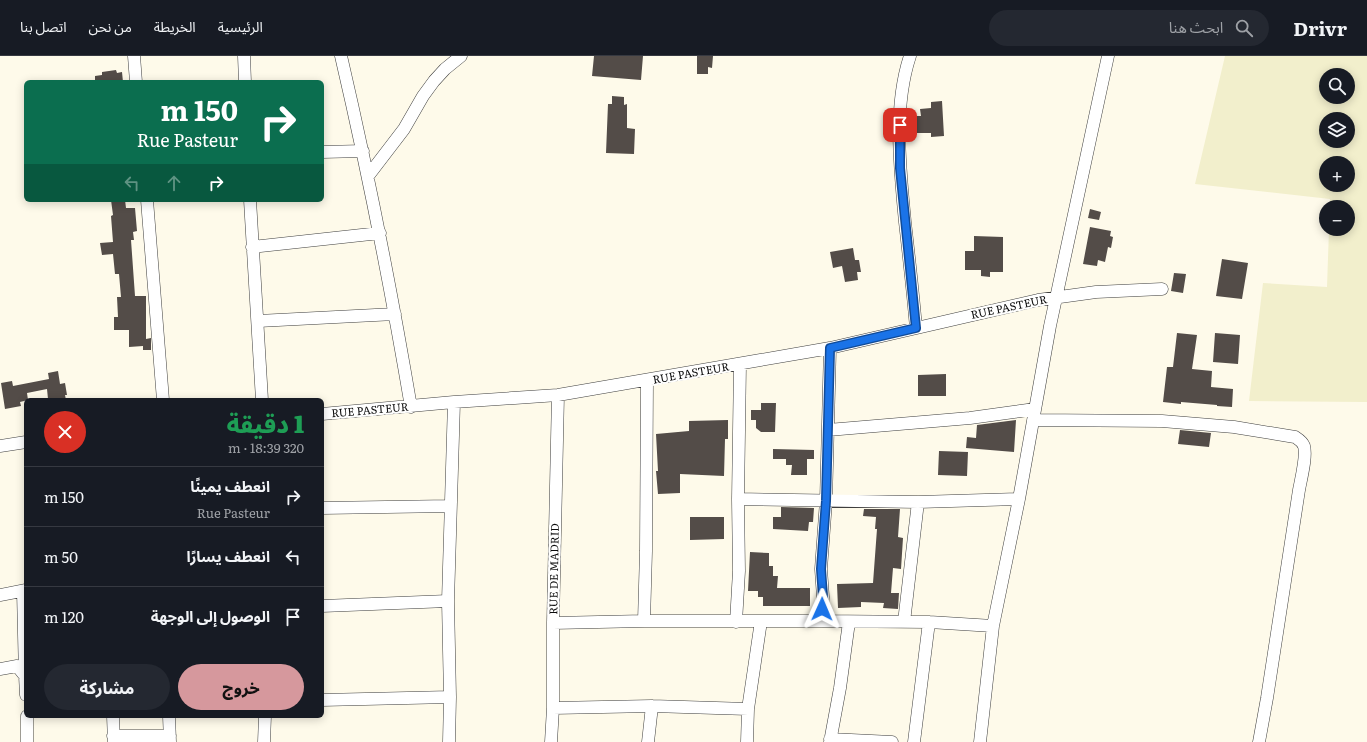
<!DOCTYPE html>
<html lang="ar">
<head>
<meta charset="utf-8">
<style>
	:root { --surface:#171b24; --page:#242831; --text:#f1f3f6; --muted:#9ea1a6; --line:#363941; --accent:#d6989d }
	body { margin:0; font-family:Literata,"Noto Sans Arabic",serif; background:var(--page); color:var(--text); direction:rtl; height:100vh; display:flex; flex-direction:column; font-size:15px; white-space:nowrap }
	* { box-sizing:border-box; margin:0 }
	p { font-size:13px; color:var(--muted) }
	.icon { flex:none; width:22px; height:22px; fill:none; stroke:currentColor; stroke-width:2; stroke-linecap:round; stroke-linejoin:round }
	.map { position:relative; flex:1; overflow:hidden; direction:ltr }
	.details { position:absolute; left:24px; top:342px; width:300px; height:320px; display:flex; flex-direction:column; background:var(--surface); border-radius:6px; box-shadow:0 2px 10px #0003; direction:rtl }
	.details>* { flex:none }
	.banner { position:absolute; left:24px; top:24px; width:300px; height:122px; border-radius:6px; box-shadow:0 2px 10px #0003; direction:rtl; background:#0b6e4f; color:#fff; overflow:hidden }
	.fabs { position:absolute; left:1319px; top:12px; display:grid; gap:8px }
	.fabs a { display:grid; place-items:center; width:36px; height:36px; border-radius:50%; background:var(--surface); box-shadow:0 2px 10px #0003; font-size:20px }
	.pin { position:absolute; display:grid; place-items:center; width:34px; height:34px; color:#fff; margin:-17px; border-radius:8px; box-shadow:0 2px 6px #0006 }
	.me { position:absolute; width:44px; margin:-22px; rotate:1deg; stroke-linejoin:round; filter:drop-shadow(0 0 3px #0008) }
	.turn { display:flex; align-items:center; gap:14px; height:84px; padding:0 20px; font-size:18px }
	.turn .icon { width:52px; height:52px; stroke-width:2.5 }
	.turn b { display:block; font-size:28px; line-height:34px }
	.lanes { display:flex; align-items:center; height:38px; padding:0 20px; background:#0003; justify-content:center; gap:20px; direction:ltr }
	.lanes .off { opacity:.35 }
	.round { display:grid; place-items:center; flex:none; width:42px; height:42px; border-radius:21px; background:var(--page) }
	.summary { display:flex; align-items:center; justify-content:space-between; height:68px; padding:0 20px }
	h1 { font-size:24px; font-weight:800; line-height:30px; color:#1e9e55 }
	.primary-button { display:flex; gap:8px; margin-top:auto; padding:8px 20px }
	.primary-button a { flex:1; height:46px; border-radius:24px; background:var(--accent); color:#111; font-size:16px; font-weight:800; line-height:46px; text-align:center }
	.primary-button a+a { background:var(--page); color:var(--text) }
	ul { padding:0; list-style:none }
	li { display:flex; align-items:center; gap:12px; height:60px; padding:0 20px; border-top:1px solid var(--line) }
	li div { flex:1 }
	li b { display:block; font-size:15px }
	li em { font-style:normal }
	header { display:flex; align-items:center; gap:24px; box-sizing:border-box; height:56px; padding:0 20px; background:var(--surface); border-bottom:1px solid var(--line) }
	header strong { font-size:19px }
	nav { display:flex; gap:22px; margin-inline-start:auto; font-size:14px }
	.search { width:280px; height:36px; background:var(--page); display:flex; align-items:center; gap:10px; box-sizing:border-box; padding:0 14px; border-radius:22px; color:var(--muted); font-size:15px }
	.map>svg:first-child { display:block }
</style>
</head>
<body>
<header>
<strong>Drivr</strong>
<div class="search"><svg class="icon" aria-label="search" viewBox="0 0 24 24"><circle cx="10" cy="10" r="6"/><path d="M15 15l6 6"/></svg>ابحث هنا</div>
<nav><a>الرئيسية</a><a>الخريطة</a><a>من نحن</a><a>اتصل بنا</a></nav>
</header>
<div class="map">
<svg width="1367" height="686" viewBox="0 0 1367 686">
	<rect width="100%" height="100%" fill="#fefaea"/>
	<path fill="#f2efcc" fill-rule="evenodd" d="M 1225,0 L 1367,0 L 1367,346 L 1249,345 L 1263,227 L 1327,231 L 1329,173 L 1348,173 L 1348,151 L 1330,151 L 1330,143 L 1195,128 ZM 1326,19 L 1348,19 L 1348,41 L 1326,41 ZM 1326,63 L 1348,63 L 1348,85 L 1326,85 ZM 1326,107 L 1348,107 L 1348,129 L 1326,129 Z"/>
	<path fill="#534c48" d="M 594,0 L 643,0 L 641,24 L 592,20 Z
		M 697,0 L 713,0 L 712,12 L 708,11 L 708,18 L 697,18 Z
		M 116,14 L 117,17 L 122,16 L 123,26 L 95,26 L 95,20 L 102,19 L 102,16 Z
		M 612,40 L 624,41 L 624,49 L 627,48 L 627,72 L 635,73 L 634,98 L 606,97 L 608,48 L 612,48 Z
		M 942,45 L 944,80 L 931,81 L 931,77 L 917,77 L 916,60 L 921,60 L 920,53 L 931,52 L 931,46 Z
		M 111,144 L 125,144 L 126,152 L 135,152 L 137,175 L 133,176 L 134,184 L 131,184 L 135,240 L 146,240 L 146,283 L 151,282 L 151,294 L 143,294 L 143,290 L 129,291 L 129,274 L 114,274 L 114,261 L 118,261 L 117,241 L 121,241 L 119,218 L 115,218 L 113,198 L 102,199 L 100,187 L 113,186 L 111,160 L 113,159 Z
		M 1090,153 L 1101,156 L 1099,164 L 1088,162 Z
		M 1090,171 L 1111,175 L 1110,180 L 1113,181 L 1111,192 L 1108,191 L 1105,206 L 1098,204 L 1097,210 L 1083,208 Z
		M 974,180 L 1003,181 L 1003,216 L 990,216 L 990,221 L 981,220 L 981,214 L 965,214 L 965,195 L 974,195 Z
		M 853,192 L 855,204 L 859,204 L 861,216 L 857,216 L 858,224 L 845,226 L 842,210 L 833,212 L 830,196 Z
		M 1222,203 L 1248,207 L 1242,243 L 1216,240 Z
		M 1174,217 L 1186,218 L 1183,237 L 1171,235 Z
		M 1177,277 L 1197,279 L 1192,313 L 1212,315 L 1211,331 L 1233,333 L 1232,351 L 1217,350 L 1217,349 L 1181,346 L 1181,348 L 1163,346 L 1167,311 L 1173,311 Z
		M 1215,277 L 1240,279 L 1238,308 L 1213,306 Z
		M 58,315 L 60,328 L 65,327 L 67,339 L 65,339 L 66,344 L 48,343 L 47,333 L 27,337 L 28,344 L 20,346 L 21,350 L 5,353 L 1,327 L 12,325 L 13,330 L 49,323 L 48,317 Z
		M 946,318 L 946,340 L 918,340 L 918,319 Z
		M 761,347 L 776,347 L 775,376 L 761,376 L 756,372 L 756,364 L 751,364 L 751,354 L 761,354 Z
		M 728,364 L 728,383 L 725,383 L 724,420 L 680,418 L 680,437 L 658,438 L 656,415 L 658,415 L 656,378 L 689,375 L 689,365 Z
		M 1016,364 L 1014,396 L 966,392 L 967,381 L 976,382 L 977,369 Z
		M 1180,374 L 1211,377 L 1209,391 L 1178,388 Z
		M 773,393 L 814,394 L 814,403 L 807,403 L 807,419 L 791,419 L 792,409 L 786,409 L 786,403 L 773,403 Z
		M 939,395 L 968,396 L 967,420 L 938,419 Z
		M 781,451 L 814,452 L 813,466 L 809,466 L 808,475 L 773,473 L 773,461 L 781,461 Z
		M 864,453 L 900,453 L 898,481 L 903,482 L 901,513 L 893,512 L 891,537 L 899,537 L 898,553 L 883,552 L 884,547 L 861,546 L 861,551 L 838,552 L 837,528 L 873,527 L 877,473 L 875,473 L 876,461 L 863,460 Z
		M 690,461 L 724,461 L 724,483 L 690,484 Z
		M 750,496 L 769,497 L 769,510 L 773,510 L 773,520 L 778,520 L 777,532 L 810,532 L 810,550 L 763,550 L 763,541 L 758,541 L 758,535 L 748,535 Z"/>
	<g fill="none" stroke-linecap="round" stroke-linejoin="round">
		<g stroke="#3e3e3e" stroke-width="13">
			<path id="minor" d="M 134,0 L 136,26
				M 244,0 L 245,26
				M 341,0 C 368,116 391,233 411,351
				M 910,0 C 893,51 900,113 905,166 C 909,201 913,237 916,272
				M 322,96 L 363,95
				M 368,120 L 404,73 L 423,40 L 434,25 L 445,13 L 461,0
				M 147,144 L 163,344
				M 250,144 L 262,344
				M 252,191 L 380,177
				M 258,265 L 395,258
				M 322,358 L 454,346 L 558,339 L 830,292 L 1038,244 L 1096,236 L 1162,233
				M 1033,364 L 1162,365 L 1234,371 L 1295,381 C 1298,383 1302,385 1304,390 C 1307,400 1301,423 1299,434 L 1267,642 L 1259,686
				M 828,374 L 970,362 L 1035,353
				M 0,390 L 26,386
				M 738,443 L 918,446 L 1019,443
				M 322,452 L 450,450
				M 23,535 L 25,620
				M 0,539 L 26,534
				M 322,550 L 448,545
				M 644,565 L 646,495 L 647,324
				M 821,565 L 823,541 L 821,513 L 826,445 L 830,292
				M 736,566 L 739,515 L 738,443 L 740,308
				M 904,566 L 918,446
				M 553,567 L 644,565 L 821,565 L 929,566 L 993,570
				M 0,613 L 17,610 L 25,620 L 26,639
				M 322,644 L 450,641
				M 553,652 L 652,650 L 748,653
				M 27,660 L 27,686
				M 113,660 L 114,686
				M 169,660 L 170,686
				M 113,680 L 170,680
				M 830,683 L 892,686
				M 264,686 L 265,660
				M 449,686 L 450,641 L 448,545 L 454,346
				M 551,686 L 553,652 L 553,567 L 558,339
				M 648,686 L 652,650
				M 747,686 L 748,653 L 761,565
				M 830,686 L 840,632 L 849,566
				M 914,686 L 929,566
				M 980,686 L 993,570 L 1019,443 L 1050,270 L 1108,0"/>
		</g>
		<use href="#minor" stroke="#fff" stroke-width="12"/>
	</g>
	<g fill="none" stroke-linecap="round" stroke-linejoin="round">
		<g stroke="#114b97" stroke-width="10">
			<path id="route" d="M 822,553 L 823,541 L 821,513 L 826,445 L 830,292 L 916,272 L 900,112 L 900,69"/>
		</g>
		<use href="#route" stroke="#1a73e8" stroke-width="7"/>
	</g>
	<g text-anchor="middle" stroke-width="4" stroke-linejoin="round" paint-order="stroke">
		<g font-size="11" fill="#0b0b0b" stroke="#fff">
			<text transform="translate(1009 251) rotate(-12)" y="4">RUE PASTEUR</text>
			<text transform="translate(691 317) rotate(-10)" y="4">RUE PASTEUR</text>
			<text transform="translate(370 354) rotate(-5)" y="4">RUE PASTEUR</text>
			<text transform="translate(554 513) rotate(-89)" y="4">RUE DE MADRID</text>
		</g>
	</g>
</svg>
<div class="fabs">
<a><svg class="icon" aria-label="search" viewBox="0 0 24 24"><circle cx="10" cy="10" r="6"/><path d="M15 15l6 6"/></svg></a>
<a><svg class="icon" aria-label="layers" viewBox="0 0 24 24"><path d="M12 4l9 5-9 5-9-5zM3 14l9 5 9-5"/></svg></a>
<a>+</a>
<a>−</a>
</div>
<div class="pin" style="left:900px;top:69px;background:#d93025"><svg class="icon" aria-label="arrive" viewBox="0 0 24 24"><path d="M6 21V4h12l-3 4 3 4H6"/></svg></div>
<svg class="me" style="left:822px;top:553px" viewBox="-20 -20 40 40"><path d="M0-17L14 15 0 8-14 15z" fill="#1a73e8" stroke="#fff" stroke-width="4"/></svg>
<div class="banner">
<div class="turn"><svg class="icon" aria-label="right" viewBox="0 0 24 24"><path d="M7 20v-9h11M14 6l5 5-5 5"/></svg><div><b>150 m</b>Rue Pasteur</div></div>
<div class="lanes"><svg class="icon off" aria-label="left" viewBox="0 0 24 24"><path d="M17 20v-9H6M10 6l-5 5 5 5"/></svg><svg class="icon off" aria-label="ahead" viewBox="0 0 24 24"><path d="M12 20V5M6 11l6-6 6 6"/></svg><svg class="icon" aria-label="right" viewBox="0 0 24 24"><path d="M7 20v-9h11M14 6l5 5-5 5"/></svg></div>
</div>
<section class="details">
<div class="summary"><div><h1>1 دقيقة</h1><p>320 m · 18:39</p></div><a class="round" style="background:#d93025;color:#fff"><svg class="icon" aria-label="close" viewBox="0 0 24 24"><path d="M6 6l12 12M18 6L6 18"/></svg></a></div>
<ul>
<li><svg class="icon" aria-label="right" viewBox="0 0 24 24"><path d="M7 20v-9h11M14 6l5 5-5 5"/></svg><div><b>انعطف يمينًا</b><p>Rue Pasteur</p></div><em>150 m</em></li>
<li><svg class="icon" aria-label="left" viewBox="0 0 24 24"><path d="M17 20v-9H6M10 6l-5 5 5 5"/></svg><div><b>انعطف يسارًا</b></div><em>50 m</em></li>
<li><svg class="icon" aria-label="arrive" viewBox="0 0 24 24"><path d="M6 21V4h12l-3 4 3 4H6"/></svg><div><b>الوصول إلى الوجهة</b></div><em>120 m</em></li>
</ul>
<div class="primary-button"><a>خروج</a><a>مشاركة</a></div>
</section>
</div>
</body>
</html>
